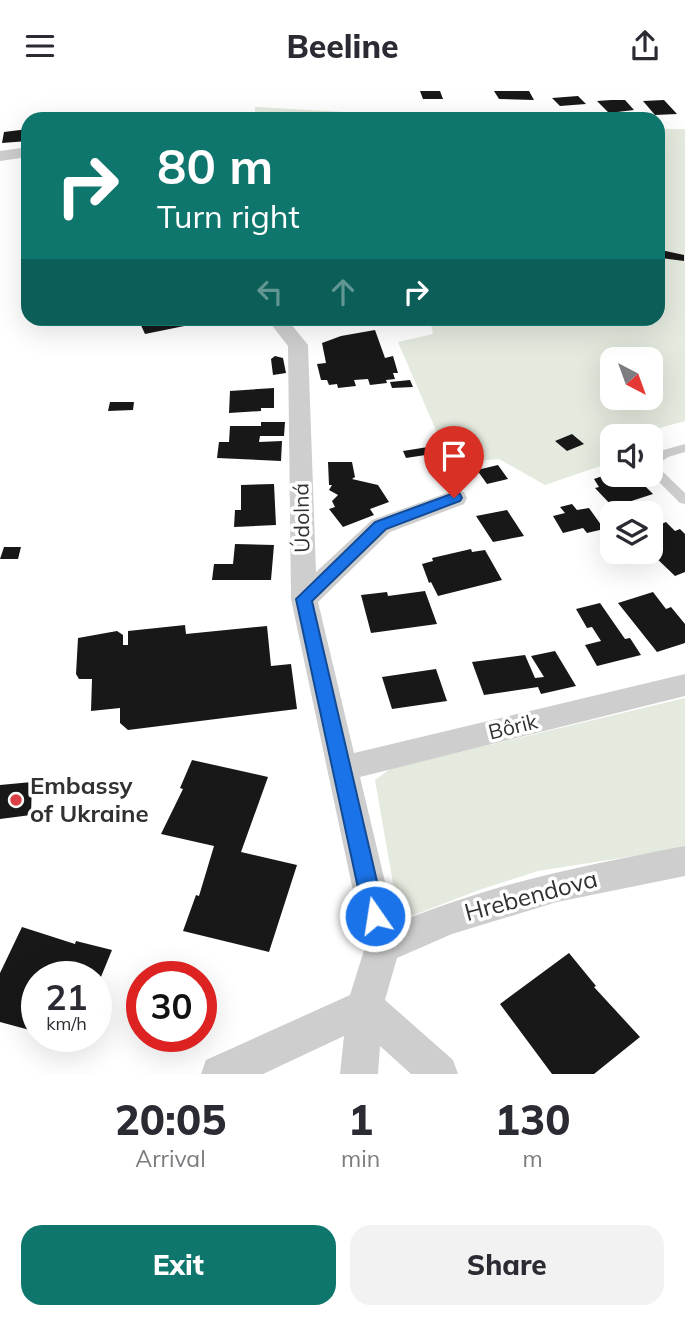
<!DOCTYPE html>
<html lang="en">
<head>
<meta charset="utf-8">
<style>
	:root { --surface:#fff; --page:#f2f2f3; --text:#2b2b33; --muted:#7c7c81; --accent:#0f766e }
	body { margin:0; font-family:Mulish,sans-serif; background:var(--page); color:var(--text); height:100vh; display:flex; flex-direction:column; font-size:26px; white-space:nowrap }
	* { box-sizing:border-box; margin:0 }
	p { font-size:23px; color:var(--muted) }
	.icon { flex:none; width:38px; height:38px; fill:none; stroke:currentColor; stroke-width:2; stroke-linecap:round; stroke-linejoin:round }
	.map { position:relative; height:983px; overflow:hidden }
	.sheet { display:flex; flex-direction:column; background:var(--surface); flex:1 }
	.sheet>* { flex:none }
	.hud { position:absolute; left:21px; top:21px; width:644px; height:214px; border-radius:21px; box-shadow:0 7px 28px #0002; background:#0f766e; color:#fff; overflow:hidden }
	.needle { width:46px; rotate:139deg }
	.fabs { position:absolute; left:600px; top:256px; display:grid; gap:14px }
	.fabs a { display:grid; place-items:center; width:63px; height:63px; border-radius:14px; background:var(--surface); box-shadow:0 7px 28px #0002; font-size:35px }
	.speed { position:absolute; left:21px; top:870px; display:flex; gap:14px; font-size:35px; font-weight:700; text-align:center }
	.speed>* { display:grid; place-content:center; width:91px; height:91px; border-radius:50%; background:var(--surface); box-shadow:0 7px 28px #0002; line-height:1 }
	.speed small { font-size:18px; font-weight:400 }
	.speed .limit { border:10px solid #d22; background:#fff; color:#111 }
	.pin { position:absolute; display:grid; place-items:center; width:60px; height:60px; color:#fff; margin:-72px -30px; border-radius:50% 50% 50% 0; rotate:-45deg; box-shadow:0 0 7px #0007 }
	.pin .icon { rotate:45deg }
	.me { position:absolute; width:77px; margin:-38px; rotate:347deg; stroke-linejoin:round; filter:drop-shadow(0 0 5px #0008) }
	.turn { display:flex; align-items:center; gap:24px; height:147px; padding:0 21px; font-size:32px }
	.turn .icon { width:91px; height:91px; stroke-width:2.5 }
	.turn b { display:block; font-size:49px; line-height:60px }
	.lanes { display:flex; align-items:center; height:66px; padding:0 21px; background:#0003; justify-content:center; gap:35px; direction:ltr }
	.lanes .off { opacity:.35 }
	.eta { display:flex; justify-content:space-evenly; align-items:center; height:119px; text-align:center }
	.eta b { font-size:42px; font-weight:800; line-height:49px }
	.action { display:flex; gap:14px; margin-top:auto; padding:14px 21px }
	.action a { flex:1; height:80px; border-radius:21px; background:var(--accent); color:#fff; font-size:28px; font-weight:800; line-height:80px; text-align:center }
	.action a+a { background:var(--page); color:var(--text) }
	header { display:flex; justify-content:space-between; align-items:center; height:91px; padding:0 21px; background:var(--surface); font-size:32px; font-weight:800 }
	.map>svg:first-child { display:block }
</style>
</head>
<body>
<header><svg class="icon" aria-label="menu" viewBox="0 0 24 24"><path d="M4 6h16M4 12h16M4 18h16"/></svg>Beeline<svg class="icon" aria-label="share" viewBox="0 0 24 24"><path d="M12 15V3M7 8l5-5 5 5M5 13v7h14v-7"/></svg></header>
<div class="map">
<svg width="685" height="983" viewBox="0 0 685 983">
	<rect width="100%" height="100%" fill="#fff"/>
	<path fill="#e4eade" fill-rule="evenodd" d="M 255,16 L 256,16 L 471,28 L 255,28 Z
		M 658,38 L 685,38 L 685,330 L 656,338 L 651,357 L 651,345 L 612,345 L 612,371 L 545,394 L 499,368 L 450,372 L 398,251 L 433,243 L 430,228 L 658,228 ZM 612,268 L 651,268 L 651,306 L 612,306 Z
		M 685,607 L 685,757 L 538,780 L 479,799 L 409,826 L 398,821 L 375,689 L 390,678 Z"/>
	<path fill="#181818" d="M 420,0 L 440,0 L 443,8 L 423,8 Z
		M 494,0 L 529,0 L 534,9 L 499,8 Z
		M 578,5 L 586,13 L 560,15 L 552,7 Z
		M 611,9 L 625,9 L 634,19 L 609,22 L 597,10 Z
		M 664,9 L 677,23 L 655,24 L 643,10 Z
		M 28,38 L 28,50 L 2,52 L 4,41 Z
		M 661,159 L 684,164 L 684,170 L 661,167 Z
		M 151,228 L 202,228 L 204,231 L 145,243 L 139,230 Z
		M 375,239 L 385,267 L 393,265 L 398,282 L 393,282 L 395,288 L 386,289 L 387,292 L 370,294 L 368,288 L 354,289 L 356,295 L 338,297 L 337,293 L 329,294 L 327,289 L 321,289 L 317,273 L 326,272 L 322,252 L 341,245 Z
		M 275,265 L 283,267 L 286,282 L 273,284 L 271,268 Z
		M 410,289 L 413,296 L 392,297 L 390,291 Z
		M 274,297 L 274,317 L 261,317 L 261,320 L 229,322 L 230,300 Z
		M 110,311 L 134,311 L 133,319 L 108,320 Z
		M 261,331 L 285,331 L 284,345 L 260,345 L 259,351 L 282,350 L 281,370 L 217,367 L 219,351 L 229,351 L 230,335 L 261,335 Z
		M 572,343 L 584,353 L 567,360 L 555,350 Z
		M 428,356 L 432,363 L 406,367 L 403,360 Z
		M 328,371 L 352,371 L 355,386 L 352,388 L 378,394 L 389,411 L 370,418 L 374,424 L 343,436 L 329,418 L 335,416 L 332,410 L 338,404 L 329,399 L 332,394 L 329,394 Z
		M 498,374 L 508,388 L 487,393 L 477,379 Z
		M 611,382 L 633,383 L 653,403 L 613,416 L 595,397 L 599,396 L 594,388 Z
		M 274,393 L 276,434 L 234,436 L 235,419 L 241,419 L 241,394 Z
		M 572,413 L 577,419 L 589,417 L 604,438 L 587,442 L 583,437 L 563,442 L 553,425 L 565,422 L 560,416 Z
		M 507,419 L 524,445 L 493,451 L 476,425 Z
		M 666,431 L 675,440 L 680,438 L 685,443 L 685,481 L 675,485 L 651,462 L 651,446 L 658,443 L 652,437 Z
		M 235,453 L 274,454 L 271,489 L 212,489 L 214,473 L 233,473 Z
		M 4,456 L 21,456 L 18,468 L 0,468 Z
		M 471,458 L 472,461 L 485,459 L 502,489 L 438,505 L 431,491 L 429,492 L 422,473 L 433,470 L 432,467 Z
		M 425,500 L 437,533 L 371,542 L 361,504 L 387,501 L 388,505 Z
		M 653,501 L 666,518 L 671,516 L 685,533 L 685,552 L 657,561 L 618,512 Z
		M 600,512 L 625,548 L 630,547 L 641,564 L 597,575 L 585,554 L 601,550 L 592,536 L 587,537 L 576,518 Z
		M 185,534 L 186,543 L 267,535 L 271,575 L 291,573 L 297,618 L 128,639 L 120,632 L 120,617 L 91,620 L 92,588 L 79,588 L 76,583 L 78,547 L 117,540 L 123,544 L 123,554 L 128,554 L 128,540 Z
		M 555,560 L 576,595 L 541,603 L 538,596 L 484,604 L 472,571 L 525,564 L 535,587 L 544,586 L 531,565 Z
		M 436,578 L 447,610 L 392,618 L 382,586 Z
		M 192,669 L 268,686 L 241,761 L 297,774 L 269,861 L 183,840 L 196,804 L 199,805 L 214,755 L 161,743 L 183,698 L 180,697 Z
		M 32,691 L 31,724 L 0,728 L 0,694 Z
		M 22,836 L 75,853 L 76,850 L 112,859 L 96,898 L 96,886 L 37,886 L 37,941 L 0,931 L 0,882 Z
		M 569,862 L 596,895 L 594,896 L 640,946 L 594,983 L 552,983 L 500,913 Z"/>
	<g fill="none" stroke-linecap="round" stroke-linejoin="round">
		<path fill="#cecece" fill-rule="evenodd" d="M 685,353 L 685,361 L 668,366 L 659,372 L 660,378 L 685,402 L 685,413 L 680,412 L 651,383 L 651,366 L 660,360 Z"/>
		<path fill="#cecece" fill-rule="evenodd" d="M 28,56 L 28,66 L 0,70 L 0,60 Z
			M 267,228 L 287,228 L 308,254 L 316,481 L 372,429 L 455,399 L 464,401 L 467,407 L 464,413 L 390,441 L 318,511 L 354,662 L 685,583 L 685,605 L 360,686 L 395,833 C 489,793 586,774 685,755 L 685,785 L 557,811 L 452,843 L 397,867 L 385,909 L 453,969 L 458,983 L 411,983 L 380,955 L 378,983 L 340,983 L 344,945 L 263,983 L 201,983 L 206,969 L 350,904 L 365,856 L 291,508 L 288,255 Z"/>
	</g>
	<path fill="#1a73e8" stroke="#114b97" stroke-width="2" d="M 454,402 L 460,403 L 462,407 L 460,410 L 386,438 L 312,510 L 385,825 L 382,832 L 375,835 L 367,832 L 364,825 L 296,508 L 375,431 Z"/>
	<circle fill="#db4144" stroke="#fff" stroke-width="2.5" cx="16" cy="709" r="7"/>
	<g text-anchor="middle" stroke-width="7" stroke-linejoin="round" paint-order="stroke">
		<g font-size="21" fill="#313131" stroke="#fff">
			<text transform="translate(302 427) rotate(-91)" y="7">Údolná</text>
			<text transform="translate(513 636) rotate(-14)" y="7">Bôrik</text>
		</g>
		<g font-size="24" font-weight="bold" fill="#313131" stroke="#fff" text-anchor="start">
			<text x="30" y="703">Embassy<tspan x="30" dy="28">of Ukraine</tspan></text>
		</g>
		<g font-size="24" fill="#313131" stroke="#fff">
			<text transform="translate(531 805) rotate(-15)" y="8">Hrebendova</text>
		</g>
	</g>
</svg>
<div class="fabs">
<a><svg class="needle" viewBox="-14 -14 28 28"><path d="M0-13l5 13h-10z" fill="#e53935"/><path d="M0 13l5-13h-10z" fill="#7c7c81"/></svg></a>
<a><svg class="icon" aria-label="sound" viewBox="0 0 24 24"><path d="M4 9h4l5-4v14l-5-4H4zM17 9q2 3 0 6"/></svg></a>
<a><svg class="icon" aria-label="layers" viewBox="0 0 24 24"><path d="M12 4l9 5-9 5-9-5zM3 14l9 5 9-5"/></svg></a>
</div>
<div class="speed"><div>21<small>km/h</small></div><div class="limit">30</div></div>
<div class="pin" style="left:454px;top:407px;background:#d93025"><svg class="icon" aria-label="arrive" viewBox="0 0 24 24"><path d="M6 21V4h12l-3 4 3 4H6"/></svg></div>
<svg class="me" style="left:375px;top:825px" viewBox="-20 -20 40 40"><circle r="17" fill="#1a73e8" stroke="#fff" stroke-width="3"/><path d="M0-11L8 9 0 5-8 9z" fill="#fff"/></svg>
<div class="hud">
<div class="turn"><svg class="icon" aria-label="right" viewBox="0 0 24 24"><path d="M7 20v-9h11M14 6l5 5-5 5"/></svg><div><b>80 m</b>Turn right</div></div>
<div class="lanes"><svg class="icon off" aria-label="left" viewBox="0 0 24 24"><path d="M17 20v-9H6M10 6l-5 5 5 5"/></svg><svg class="icon off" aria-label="ahead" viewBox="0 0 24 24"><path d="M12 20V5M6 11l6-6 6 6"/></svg><svg class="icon" aria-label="right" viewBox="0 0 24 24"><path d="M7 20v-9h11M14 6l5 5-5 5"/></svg></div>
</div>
</div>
<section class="sheet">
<div class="eta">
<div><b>20:05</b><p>Arrival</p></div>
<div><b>1</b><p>min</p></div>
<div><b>130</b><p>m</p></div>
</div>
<div class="action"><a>Exit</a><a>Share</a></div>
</section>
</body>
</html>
